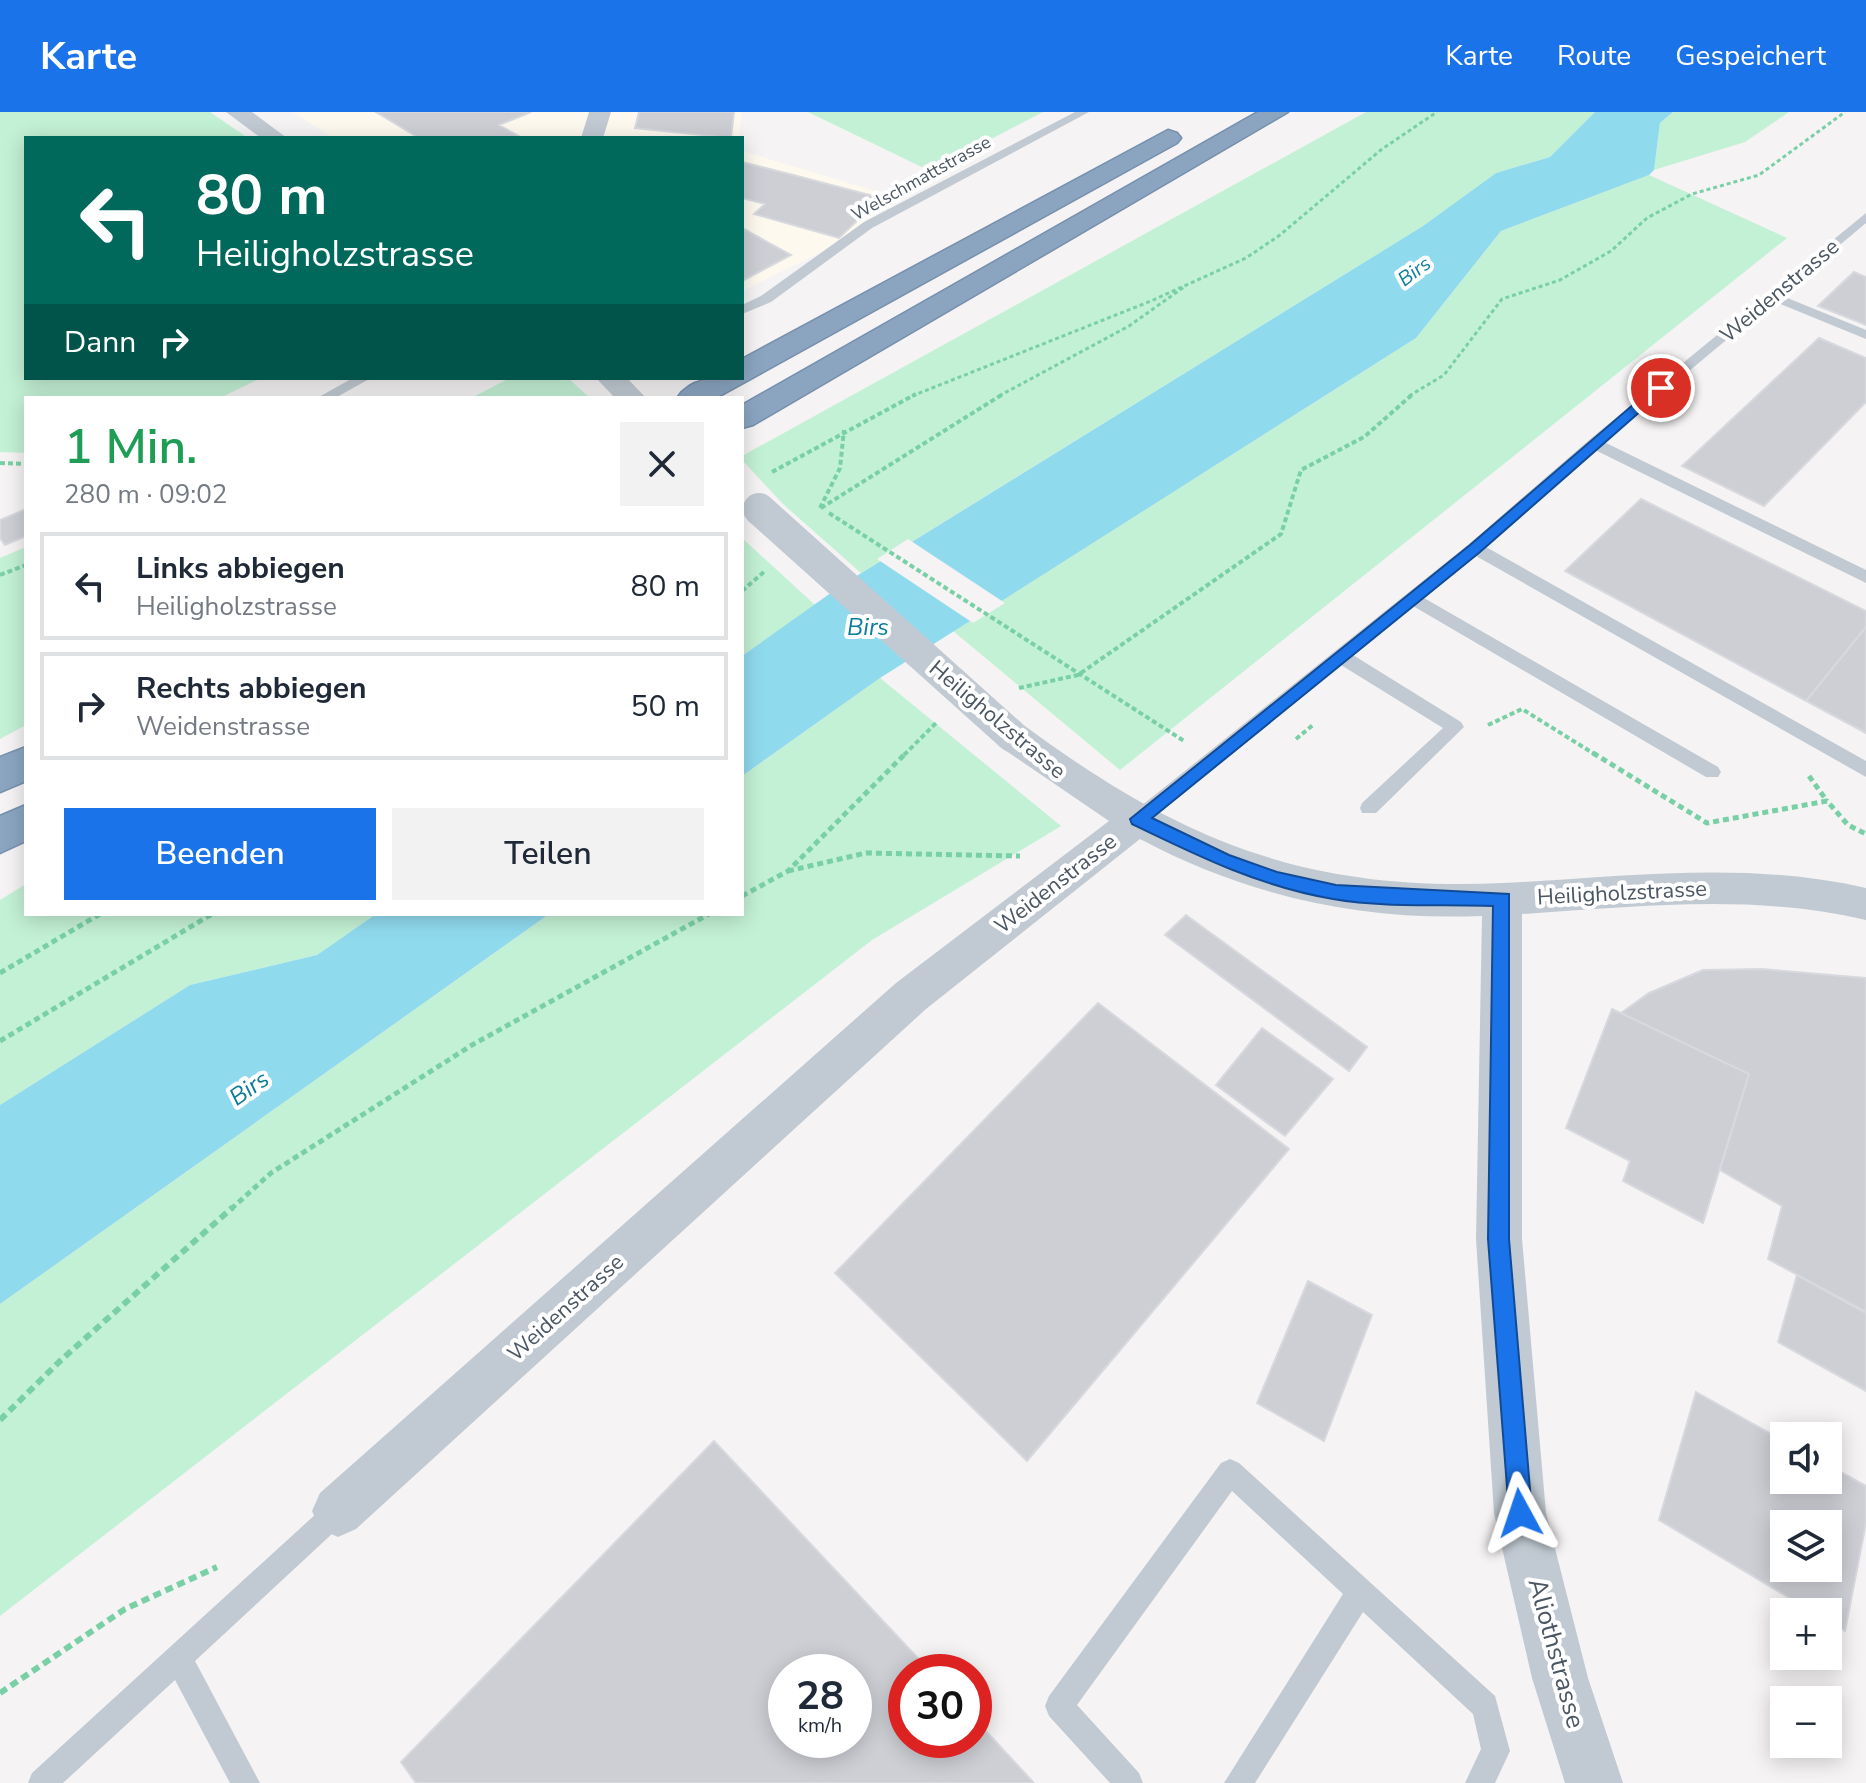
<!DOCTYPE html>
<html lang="de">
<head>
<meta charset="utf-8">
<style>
	:root { --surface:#fff; --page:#f2f2f3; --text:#1f2937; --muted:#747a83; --line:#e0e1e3; --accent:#1a73e8 }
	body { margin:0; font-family:"Nunito Sans",sans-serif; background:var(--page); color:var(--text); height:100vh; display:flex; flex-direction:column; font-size:30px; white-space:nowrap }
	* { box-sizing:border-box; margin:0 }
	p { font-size:26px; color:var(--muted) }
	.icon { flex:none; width:44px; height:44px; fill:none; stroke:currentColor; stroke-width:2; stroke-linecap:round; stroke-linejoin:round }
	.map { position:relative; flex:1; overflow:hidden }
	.sheet { position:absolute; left:24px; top:284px; width:720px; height:520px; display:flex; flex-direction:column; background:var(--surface); border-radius:0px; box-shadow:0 4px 20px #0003 }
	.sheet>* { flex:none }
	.hud { position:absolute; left:24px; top:24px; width:720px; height:244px; border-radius:0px; box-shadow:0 4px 20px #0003; background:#00695c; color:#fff; overflow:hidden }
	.controls { position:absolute; left:1770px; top:1310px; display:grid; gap:16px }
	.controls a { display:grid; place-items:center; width:72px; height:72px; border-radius:0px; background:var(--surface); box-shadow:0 4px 20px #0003; font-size:40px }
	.speed { position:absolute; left:768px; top:1542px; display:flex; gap:16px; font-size:40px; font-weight:700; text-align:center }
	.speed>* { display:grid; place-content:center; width:104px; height:104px; border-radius:50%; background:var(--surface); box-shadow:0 4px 20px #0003; line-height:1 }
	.speed small { font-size:20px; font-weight:400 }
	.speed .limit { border:12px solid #d22; background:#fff; color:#111 }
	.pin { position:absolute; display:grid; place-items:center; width:68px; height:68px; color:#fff; margin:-34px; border:4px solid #fff; border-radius:50%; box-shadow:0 2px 8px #0007 }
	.me { position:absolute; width:88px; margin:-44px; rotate:355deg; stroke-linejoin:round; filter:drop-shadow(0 0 6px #0008) }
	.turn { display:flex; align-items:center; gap:28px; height:168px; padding:0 40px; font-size:36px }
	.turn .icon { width:104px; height:104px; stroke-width:2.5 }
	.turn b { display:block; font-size:56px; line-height:68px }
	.then { display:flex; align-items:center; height:76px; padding:0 40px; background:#0003; gap:16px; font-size:30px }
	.round { display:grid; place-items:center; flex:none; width:84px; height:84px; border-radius:0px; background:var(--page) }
	.headline { display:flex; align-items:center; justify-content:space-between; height:136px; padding:0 40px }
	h1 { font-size:48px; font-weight:600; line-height:60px; color:#1e9e55 }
	.button { display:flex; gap:16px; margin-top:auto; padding:16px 40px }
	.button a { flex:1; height:92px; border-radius:0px; background:var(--accent); color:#fff; font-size:32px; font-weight:600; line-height:92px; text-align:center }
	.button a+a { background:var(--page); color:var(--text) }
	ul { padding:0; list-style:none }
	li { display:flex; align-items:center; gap:24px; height:108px; margin:0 16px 12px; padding:0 24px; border:4px solid var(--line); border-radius:0px }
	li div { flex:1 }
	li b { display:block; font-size:30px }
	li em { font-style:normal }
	header { display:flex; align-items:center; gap:48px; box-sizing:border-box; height:112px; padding:0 40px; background:var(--accent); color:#fff }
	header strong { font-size:38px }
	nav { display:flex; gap:44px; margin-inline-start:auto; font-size:28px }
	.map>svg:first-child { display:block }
</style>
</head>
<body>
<header>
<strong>Karte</strong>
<nav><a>Karte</a><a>Route</a><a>Gespeichert</a></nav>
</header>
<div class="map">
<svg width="1866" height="1671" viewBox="0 0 1866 1671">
	<rect width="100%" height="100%" fill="#f5f3f3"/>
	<path fill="#fdf9ef" d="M 293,0 L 742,0 L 739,26 L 333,26 Z
		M 742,39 L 899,86 L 826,138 L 742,179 Z"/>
	<path fill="#c3f1d5" d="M 0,0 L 210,0 L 248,26 L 26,26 L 26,266 L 261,266 L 220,286 L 26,286 L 26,341 L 0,340 Z
		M 808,0 L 1043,0 L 930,59 Z
		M 1366,0 L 1595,0 L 1550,45 L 1496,61 L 1423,114 L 861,461 L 783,392 L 742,348 L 742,344 Z
		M 1673,0 L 1789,0 L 1745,30 L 1654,58 L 1660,11 Z
		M 1649,63 L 1787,126 L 1120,658 L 953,519 L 1416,226 L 1501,119 Z
		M 510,266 L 568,266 L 590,286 L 471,286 Z
		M 742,426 L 815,493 L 742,544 Z
		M 26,435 L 26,613 L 0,627 L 0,446 Z
		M 880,566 L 1061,714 L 872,828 L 0,1504 L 0,1192 L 549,802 L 742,802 L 742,664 Z
		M 26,772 L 26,802 L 376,802 L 317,843 L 190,873 L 0,993 L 0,788 Z"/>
	<path fill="#90daee" d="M 1595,0 L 1673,0 L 1660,11 L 1654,58 L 1649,63 L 1501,119 L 1416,226 L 880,566 L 742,664 L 742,544 L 842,473 L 1423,114 L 1496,61 L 1550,45 Z
		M 376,802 L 549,802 L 0,1192 L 0,993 L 190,873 L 317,843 Z"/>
	<path fill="#f5f3f3" d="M 908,427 L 1005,491 L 973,511 L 877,447 Z"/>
	<path fill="#cdcfd5" stroke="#d7d9de" stroke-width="2" fill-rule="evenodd" d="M 376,0 L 531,0 L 499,13 L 522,26 L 419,26 Z
		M 639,0 L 734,0 L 731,26 L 635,16 Z
		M 742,50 L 797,64 L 881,86 L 839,126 L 754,102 L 765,92 L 742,86 Z
		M 742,116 L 791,143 L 742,169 Z
		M 1854,160 L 1866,165 L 1866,213 L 1818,194 Z
		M 1819,226 L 1866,246 L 1866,290 L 1764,394 L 1682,354 Z
		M 1641,387 L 1866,499 L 1866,515 L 1806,589 L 1565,459 Z
		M 26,397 L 26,424 L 5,433 L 0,426 L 0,408 Z
		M 1866,515 L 1866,621 L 1806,589 Z
		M 1186,803 L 1367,935 L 1349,959 L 1165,823 Z
		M 1761,857 L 1866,866 L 1866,1200 L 1768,1147 L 1782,1094 L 1720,1058 L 1749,962 L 1621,901 L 1649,881 L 1703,858 Z
		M 1098,891 L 1289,1037 L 1027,1349 L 835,1161 Z
		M 1612,897 L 1749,962 L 1703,1111 L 1623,1069 L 1630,1049 L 1566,1016 Z
		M 1262,916 L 1333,967 L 1285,1024 L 1216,973 Z
		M 1797,1163 L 1866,1201 L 1866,1279 L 1778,1230 Z
		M 1308,1169 L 1372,1203 L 1324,1329 L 1257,1291 Z
		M 1696,1280 L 1784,1329 L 1784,1368 L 1828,1368 L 1828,1353 L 1866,1374 L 1866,1411 L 1845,1519 L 1828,1509 L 1828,1500 L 1813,1500 L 1659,1408 ZM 1784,1412 L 1828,1412 L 1828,1456 L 1784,1456 Z
		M 714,1329 L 931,1560 L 906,1560 L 906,1628 L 974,1628 L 974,1606 L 1034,1671 L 416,1671 L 401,1650 ZM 786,1560 L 854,1560 L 854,1628 L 786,1628 Z"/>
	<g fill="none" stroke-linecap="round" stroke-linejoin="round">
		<g stroke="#7690ad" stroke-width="3">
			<path id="highway" d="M 1258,0 L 1288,0 L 753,313 L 742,316 L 742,293 Z
				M 1168,18 L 1177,21 L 1181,26 L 1177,31 L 716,286 L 677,286 C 692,264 718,266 742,266 L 742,247 Z
				M 26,635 L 26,669 L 0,680 L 0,645 Z
				M 26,693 L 26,729 L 0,741 L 0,704 Z"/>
		</g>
		<path stroke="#7ad0a6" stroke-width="3" stroke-dasharray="4 3" stroke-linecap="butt" d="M 912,284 L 1151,189 L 1246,146 L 1280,123 L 1382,37 L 1437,0
			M 999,284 L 1129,214 L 1184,175
			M 1409,284 L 1444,263 L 1502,187 L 1560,168 L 1611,139 L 1647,106 L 1692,82 L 1759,63 L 1845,0"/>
		<path stroke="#7ad0a6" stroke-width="4" stroke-dasharray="5 3" stroke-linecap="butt" d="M 0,351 L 26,352
			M 772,360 L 916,282
			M 820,396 L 840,356 L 844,318
			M 821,396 L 1003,282
			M 829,401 L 1184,629
			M 0,463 L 26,453
			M 742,479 L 766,458
			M 1019,576 L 1078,563 L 1281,422 L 1301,358 L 1364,325 L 1413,282
			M 1488,613 L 1522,597 L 1596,643
			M 1296,627 L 1313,613
			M 904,643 L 937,610"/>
		<path stroke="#7ad0a6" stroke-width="5" stroke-dasharray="6 4" stroke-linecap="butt" d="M 1593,641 L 1707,711 L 1827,689 L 1848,713 L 1866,722
			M 1809,664 L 1827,689
			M 788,759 L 866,741 L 1020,744
			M 742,784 L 788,759 L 906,641
			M 0,861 L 100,802
			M 0,929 L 212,802
			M 231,1097 L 271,1061 L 472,933 L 709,802"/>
		<path stroke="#7ad0a6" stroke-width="6" stroke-dasharray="8 5" stroke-linecap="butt" d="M 0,1308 L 61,1248 L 233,1095
			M 0,1581 L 125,1497 L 217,1455"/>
		<path fill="#c1cad2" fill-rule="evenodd" d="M 1075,0 L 1089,0 L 872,116 L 771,190 L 742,202 L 742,193 L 761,184 L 864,110 Z
			M 1866,101 L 1866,111 L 1780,183 L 1866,218 L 1866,227 L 1773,189 L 1604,330 L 1866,458 L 1866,471 L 1595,338 L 1486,435 L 1866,649 L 1866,665 L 1476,444 L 1424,486 L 1718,655 L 1721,660 L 1718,665 L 1706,665 L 1413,494 L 1353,543 L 1461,610 L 1464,615 L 1376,701 L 1362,701 L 1360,696 L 1362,691 L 1443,616 L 1341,553 L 1145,712 L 1131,712 L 1129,707 L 1131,702 L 1469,432 L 1589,328 Z
			M 353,266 L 371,266 L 335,286 L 317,286 Z
			M 1230,1347 L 1239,1351 L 1495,1584 L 1510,1639 L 1495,1671 L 1465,1671 L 1481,1637 L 1473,1602 L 1363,1500 L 1255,1671 L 1224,1671 L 1343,1482 L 1232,1379 L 1077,1593 L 1139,1661 L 1143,1671 L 1110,1671 L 1049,1604 L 1045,1594 L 1049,1584 L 1221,1351 Z
			M 338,1386 L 347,1390 L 351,1399 L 347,1408 L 195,1549 L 260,1671 L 230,1671 L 175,1568 L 63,1671 L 28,1671 L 32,1661 L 329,1390 Z"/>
		<path fill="#c1cad2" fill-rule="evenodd" d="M 226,0 L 252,0 L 287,26 L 261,26 Z
			M 589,0 L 611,0 L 603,26 L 581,26 Z
			M 596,266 L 627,266 L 646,286 L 615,286 Z
			M 1012,610 L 1025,614 C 1181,729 1306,780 1503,771 C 1626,765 1744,748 1866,776 L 1866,808 C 1751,781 1638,795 1522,802 L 1522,1127 L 1546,1401 L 1588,1566 L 1623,1671 L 1565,1671 L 1532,1566 L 1494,1401 L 1476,1127 L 1482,804 C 1361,809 1247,784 1140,727 L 926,897 L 356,1417 L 338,1425 L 320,1417 L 312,1399 L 320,1381 L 896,871 L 1109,709 L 999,634 L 994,624 L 999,614 Z"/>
		<use href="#highway" fill="#8ba5c1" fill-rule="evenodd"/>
		<path stroke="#c1cad2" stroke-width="32" d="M 759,397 L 1012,624"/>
	</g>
	<path fill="#1a73e8" stroke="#114b97" stroke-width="2" d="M 1656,273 L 1667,276 L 1480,440 L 1152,706 L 1229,743 L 1277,760 L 1336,773 L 1509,782 L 1509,1127 L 1532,1401 L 1529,1410 L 1520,1413 L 1512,1410 L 1509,1401 L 1488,1127 L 1493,794 C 1441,792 1385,796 1333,787 C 1261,775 1198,744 1132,712 L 1130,707 L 1470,433 Z"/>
	<g text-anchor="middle" stroke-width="8" stroke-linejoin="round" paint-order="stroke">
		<g font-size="18" fill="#4a5661" stroke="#fff">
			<text transform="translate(921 66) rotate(-29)" y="6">Welschmattstrasse</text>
		</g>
		<g font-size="20" font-style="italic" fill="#0c7c9b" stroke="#fff">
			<text transform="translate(1414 159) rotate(-37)" y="7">Birs</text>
		</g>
		<g font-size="22" fill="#4a5661" stroke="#fff">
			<text transform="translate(1779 178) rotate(-40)" y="8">Weidenstrasse</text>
			<text transform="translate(998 607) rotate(40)" y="8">Heiligholzstrasse</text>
			<text transform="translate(1055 771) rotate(-38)" y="8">Weidenstrasse</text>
			<text transform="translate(1622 780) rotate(-3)" y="8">Heiligholzstrasse</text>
			<text transform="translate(565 1195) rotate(-42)" y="8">Weidenstrasse</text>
		</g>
		<g font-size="24" font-style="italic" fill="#0c7c9b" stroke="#fff">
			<text x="868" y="523">Birs</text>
			<text transform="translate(249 976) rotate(-35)" y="8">Birs</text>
		</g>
		<g font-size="26" fill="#4a5661" stroke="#fff">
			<text transform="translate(1557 1541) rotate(75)" y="9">Aliothstrasse</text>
		</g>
	</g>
</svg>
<div class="controls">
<a><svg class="icon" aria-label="sound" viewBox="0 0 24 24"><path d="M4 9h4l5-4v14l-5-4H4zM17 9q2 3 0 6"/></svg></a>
<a><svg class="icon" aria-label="layers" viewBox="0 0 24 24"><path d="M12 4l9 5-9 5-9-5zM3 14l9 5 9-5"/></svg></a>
<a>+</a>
<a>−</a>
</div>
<div class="speed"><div>28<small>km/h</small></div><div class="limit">30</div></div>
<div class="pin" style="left:1661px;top:276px;background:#d93025"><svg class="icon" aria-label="arrive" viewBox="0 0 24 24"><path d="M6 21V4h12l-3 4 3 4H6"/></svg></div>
<svg class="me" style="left:1520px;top:1401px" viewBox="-20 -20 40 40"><path d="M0-17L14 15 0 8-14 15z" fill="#1a73e8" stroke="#fff" stroke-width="4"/></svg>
<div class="hud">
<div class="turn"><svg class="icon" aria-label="left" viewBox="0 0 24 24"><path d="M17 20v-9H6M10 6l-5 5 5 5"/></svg><div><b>80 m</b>Heiligholzstrasse</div></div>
<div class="then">Dann<svg class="icon" aria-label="right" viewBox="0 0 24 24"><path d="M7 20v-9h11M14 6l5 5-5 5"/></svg></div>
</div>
<section class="sheet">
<div class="headline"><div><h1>1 Min.</h1><p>280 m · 09:02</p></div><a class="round"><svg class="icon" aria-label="close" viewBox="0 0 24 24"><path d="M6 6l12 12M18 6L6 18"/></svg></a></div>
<ul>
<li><svg class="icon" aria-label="left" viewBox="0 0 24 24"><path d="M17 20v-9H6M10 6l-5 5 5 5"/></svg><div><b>Links abbiegen</b><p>Heiligholzstrasse</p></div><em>80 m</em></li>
<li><svg class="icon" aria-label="right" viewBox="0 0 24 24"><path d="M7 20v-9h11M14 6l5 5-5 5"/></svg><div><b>Rechts abbiegen</b><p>Weidenstrasse</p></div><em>50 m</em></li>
</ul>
<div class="button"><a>Beenden</a><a>Teilen</a></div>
</section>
</div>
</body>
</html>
